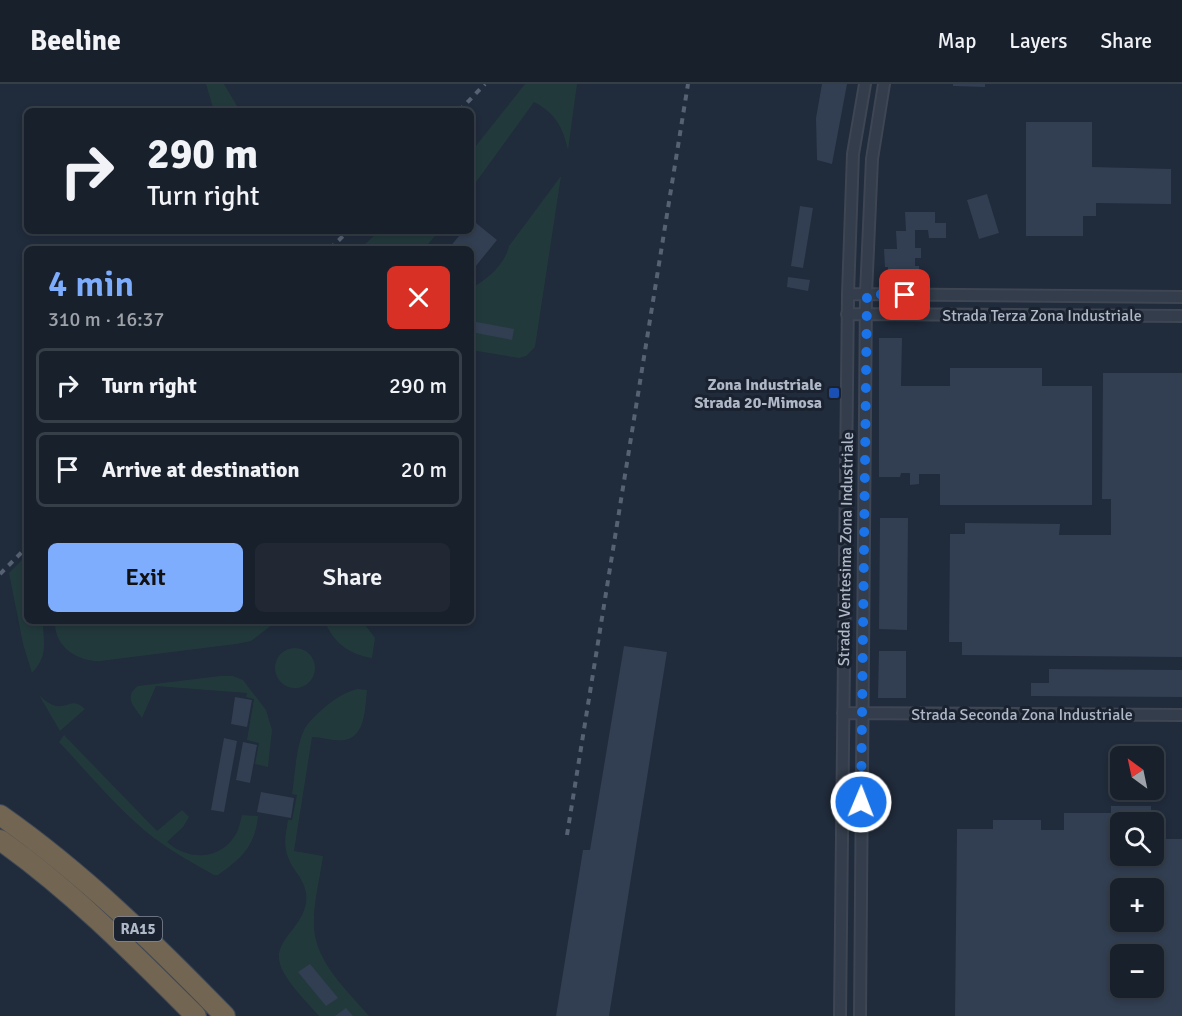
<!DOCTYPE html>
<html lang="en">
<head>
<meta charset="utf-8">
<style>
	:root { --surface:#18202c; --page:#212834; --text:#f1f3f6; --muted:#9fa3a9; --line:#363e48; --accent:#7eadfd }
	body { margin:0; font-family:Signika,sans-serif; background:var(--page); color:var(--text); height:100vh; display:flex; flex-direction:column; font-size:22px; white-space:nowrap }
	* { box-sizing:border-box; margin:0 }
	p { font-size:20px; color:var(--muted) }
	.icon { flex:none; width:33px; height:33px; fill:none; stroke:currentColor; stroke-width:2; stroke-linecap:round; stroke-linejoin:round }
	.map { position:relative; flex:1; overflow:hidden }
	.details { position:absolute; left:24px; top:162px; width:450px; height:378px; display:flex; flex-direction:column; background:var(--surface); border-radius:9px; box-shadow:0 3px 9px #0003,0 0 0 2px var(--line) }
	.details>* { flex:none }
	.hud { position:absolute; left:24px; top:24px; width:450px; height:126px; border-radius:9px; box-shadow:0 3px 9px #0003,0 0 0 2px var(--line); background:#18202c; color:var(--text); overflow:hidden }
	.needle { width:39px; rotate:327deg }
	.controls { position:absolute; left:1110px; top:662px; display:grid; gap:12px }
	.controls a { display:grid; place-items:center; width:54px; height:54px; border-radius:9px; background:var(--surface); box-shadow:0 3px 9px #0003,0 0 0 2px var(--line); font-size:30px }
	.pin { position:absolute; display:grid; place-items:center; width:51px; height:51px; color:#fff; margin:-26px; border-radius:12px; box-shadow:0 3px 9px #0006 }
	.me { position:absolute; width:66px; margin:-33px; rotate:1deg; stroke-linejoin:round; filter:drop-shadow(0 0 4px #0008) }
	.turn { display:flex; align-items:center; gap:21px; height:126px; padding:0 24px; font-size:27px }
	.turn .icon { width:78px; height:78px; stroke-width:2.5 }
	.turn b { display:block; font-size:42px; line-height:51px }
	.round { display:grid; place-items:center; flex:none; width:63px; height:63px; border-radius:9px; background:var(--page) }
	.headline { display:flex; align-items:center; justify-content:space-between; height:102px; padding:0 24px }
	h1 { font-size:36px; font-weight:600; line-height:45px; color:var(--accent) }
	.primary-button { display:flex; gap:12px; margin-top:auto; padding:12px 24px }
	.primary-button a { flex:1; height:69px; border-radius:9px; background:var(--accent); color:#111; font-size:24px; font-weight:600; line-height:69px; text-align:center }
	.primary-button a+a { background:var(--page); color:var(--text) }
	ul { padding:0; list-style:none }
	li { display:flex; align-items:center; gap:18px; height:75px; margin:0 12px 9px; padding:0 12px; border:3px solid var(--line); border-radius:9px }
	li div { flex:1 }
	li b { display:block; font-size:22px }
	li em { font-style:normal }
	header { display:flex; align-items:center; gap:36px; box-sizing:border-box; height:84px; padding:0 30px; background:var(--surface); border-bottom:2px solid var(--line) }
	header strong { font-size:28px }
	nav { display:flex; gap:33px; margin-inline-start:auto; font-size:21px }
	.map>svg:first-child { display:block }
</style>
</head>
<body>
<header>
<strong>Beeline</strong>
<nav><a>Map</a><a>Layers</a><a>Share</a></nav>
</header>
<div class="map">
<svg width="1182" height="932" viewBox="0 0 1182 932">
	<rect width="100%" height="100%" fill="#202b3b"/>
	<path fill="#22393c" d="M 206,0 L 224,0 L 240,27 L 214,27 Z
		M 525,0 L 577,0 L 568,66 C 563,43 555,29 534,18 L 471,105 L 471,68 Z
		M 561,92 L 535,263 L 526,272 L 519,274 L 471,266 L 471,204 C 487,196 505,180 509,162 Z
		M 379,147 L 439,147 L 424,165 L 360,165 Z
		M 27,471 L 27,537 L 43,537 C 43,559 49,571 32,589 L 23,560 L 9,489 Z
		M 55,537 L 277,537 L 251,557 L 236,560 L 100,577 C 77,577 54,563 55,537 Z
		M 325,537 L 339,537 L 366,542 L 375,554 L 372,574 C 349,570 333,559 325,537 Z
		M275 584a20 20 0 1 1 40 0a20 20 0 1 1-40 0Z
		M 220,592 L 233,592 L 243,596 L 266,626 L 272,646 L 268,683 L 255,680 L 259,659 L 247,656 L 254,615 L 246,613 L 247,609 L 156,602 L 142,634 C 134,623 123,613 138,602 Z
		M 358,605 L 367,606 C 365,623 366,652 345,656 C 335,658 322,653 312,653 L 294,767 L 323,772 C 320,795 313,819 314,842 C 315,878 347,906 369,932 L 319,932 C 307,918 285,897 280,880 C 272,854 310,841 306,809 C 304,794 292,786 288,773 C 283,761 286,748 288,736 L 292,736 L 297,711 L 292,710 C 295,691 296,661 305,644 C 310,636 317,630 325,623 C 335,615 344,608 358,605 Z
		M 39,611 C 44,616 49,620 56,622 C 69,624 72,613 85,625 L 60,647 Z
		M 64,651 L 157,747 L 182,726 L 189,733 L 183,743 L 167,758 C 187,776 218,777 234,753 C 239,747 240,738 242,731 L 258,732 C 255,762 242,774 218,791 L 214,791 C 194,780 173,768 154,754 C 119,727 89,690 59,658 Z"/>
	<path fill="#323f52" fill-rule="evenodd" d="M 822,0 L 847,0 L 832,80 L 817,76 L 816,34 Z
		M 953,0 L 985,0 L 985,3 L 953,2 Z
		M 1026,38 L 1092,38 L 1092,83 L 1171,85 L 1171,120 L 1096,119 L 1096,132 L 1083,132 L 1083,152 L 1026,152 Z
		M 987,110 L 999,149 L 979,155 L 967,116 Z
		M 800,122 L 813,124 L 803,184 L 791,182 Z
		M 905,128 L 935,128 L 935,139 L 946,139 L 946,154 L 929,154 L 928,146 L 915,146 L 915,164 L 921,164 L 921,174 L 915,174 L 915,182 L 919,182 L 919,190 L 888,191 L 888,183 L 885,183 L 884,165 L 897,165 L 896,147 L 906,147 Z
		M 471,135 L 497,156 L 475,183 L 471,179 L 471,165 L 453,165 L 450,163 L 463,147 L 471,147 Z
		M 788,193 L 810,196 L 808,207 L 787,203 Z
		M 471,237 L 514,245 L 512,256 L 471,248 Z
		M 879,254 L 902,254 L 901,302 L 950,302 L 950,284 L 1042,284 L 1042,302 L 1092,302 L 1092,421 L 940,421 L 940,390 L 919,390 L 919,400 L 910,401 L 910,389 L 901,389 L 900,393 L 879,393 Z
		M 1103,289 L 1182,289 L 1182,573 L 962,571 L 962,558 L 949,558 L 950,450 L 965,450 L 965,439 L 1060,440 L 1059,451 L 1111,451 L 1111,415 L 1102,415 Z
		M 880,434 L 908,434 L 907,546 L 879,545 Z
		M 624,562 L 667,568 L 609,932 L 556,932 L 583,766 L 590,766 Z
		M 879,567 L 906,567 L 906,614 L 878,614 Z
		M 1049,585 L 1182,586 L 1182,613 L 1031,612 L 1031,599 L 1049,599 Z
		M 235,613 L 252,616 L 247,643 L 231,640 Z
		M 224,654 L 237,657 L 224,728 L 211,726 Z
		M 243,658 L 257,661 L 250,699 L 236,696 Z
		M 261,708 L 294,714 L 291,734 L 257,728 Z
		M 1111,722 L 1151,722 L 1151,738 L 1120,738 L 1120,771 L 1154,771 L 1154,755 L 1182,755 L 1182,932 L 955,932 L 957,745 L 993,745 L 993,736 L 1041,736 L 1041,746 L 1064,746 L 1064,729 L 1111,729 ZM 1120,804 L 1154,804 L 1154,837 L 1120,837 ZM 1120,870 L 1154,870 L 1154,903 L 1120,903 Z
		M 310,880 L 338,914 L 326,922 L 298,888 Z
		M 346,924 L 353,932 L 335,932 Z"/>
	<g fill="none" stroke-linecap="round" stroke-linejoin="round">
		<g stroke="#3e4654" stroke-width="14">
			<path id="minor" d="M 848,210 L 1182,213
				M 847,230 L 1182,232
				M 843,629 L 1182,631
				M 840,932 L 848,210 L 853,70 L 865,0
				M 860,932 L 866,210 L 872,75 L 884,0"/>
		</g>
		<g stroke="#3f4856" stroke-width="22">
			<path id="motorway" d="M 0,731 C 83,789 155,860 225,932
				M 0,756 C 72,807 134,870 196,932"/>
		</g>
		<use href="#minor" stroke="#343d4b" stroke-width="10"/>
		<use href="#motorway" stroke="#726551" stroke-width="20"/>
		<path stroke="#566173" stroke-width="4" stroke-dasharray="6 6" stroke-linecap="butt" d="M 459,27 L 485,0
			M 330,165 L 348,147
			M 0,490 L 27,463
			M 567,751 L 688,0"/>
	</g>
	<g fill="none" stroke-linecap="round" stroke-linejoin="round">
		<path stroke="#1a73e8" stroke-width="10" stroke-dasharray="0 18" d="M 861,718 L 867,210 L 905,211"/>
	</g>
	<rect fill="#1a4fb4" stroke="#1a2230" stroke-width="2" x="828" y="303" width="12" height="12" rx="3"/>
	<g text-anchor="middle" stroke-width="6" stroke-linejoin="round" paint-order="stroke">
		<rect fill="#1a2230" stroke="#828b9a" stroke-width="1.5" x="114" y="833" width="48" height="24" rx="4.5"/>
		<g font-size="15" font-weight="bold" fill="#afb8c7">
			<text x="138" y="850">RA15</text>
		</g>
		<g font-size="16" fill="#afb8c7" stroke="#1a2230">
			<text x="1042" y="237">Strada Terza Zona Industriale</text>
			<text transform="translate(845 465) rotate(-89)" y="6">Strada Ventesima Zona Industriale</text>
			<text x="1022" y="636">Strada Seconda Zona Industriale</text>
		</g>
		<g font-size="16" font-weight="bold" fill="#afb8c7" stroke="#1a2230" text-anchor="end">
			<text x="822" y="306">Zona Industriale<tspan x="822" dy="18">Strada 20-Mimosa</tspan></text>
		</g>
	</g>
</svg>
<div class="controls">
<a><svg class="needle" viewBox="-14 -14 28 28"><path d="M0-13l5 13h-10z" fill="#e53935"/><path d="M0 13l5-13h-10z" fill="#9fa3a9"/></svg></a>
<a><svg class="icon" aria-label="search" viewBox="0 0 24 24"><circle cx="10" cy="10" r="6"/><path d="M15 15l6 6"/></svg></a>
<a>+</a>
<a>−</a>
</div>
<div class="pin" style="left:905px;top:211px;background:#d93025"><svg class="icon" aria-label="arrive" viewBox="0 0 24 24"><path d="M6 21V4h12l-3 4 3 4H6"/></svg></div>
<svg class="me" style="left:861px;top:718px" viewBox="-20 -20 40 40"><circle r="17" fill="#1a73e8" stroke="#fff" stroke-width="3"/><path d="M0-11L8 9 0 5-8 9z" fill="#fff"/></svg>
<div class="hud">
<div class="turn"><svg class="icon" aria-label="right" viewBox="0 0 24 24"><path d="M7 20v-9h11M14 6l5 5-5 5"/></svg><div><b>290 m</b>Turn right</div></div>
</div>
<section class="details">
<div class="headline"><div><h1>4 min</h1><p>310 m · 16:37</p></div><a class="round" style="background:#d93025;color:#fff"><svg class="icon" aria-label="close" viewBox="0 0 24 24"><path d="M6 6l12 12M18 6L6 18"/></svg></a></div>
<ul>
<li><svg class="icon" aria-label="right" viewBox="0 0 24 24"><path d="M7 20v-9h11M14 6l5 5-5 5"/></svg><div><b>Turn right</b></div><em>290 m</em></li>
<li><svg class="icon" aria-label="arrive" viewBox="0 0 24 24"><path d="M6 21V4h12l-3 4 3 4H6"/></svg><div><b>Arrive at destination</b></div><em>20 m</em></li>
</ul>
<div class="primary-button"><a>Exit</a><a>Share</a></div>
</section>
</div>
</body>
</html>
